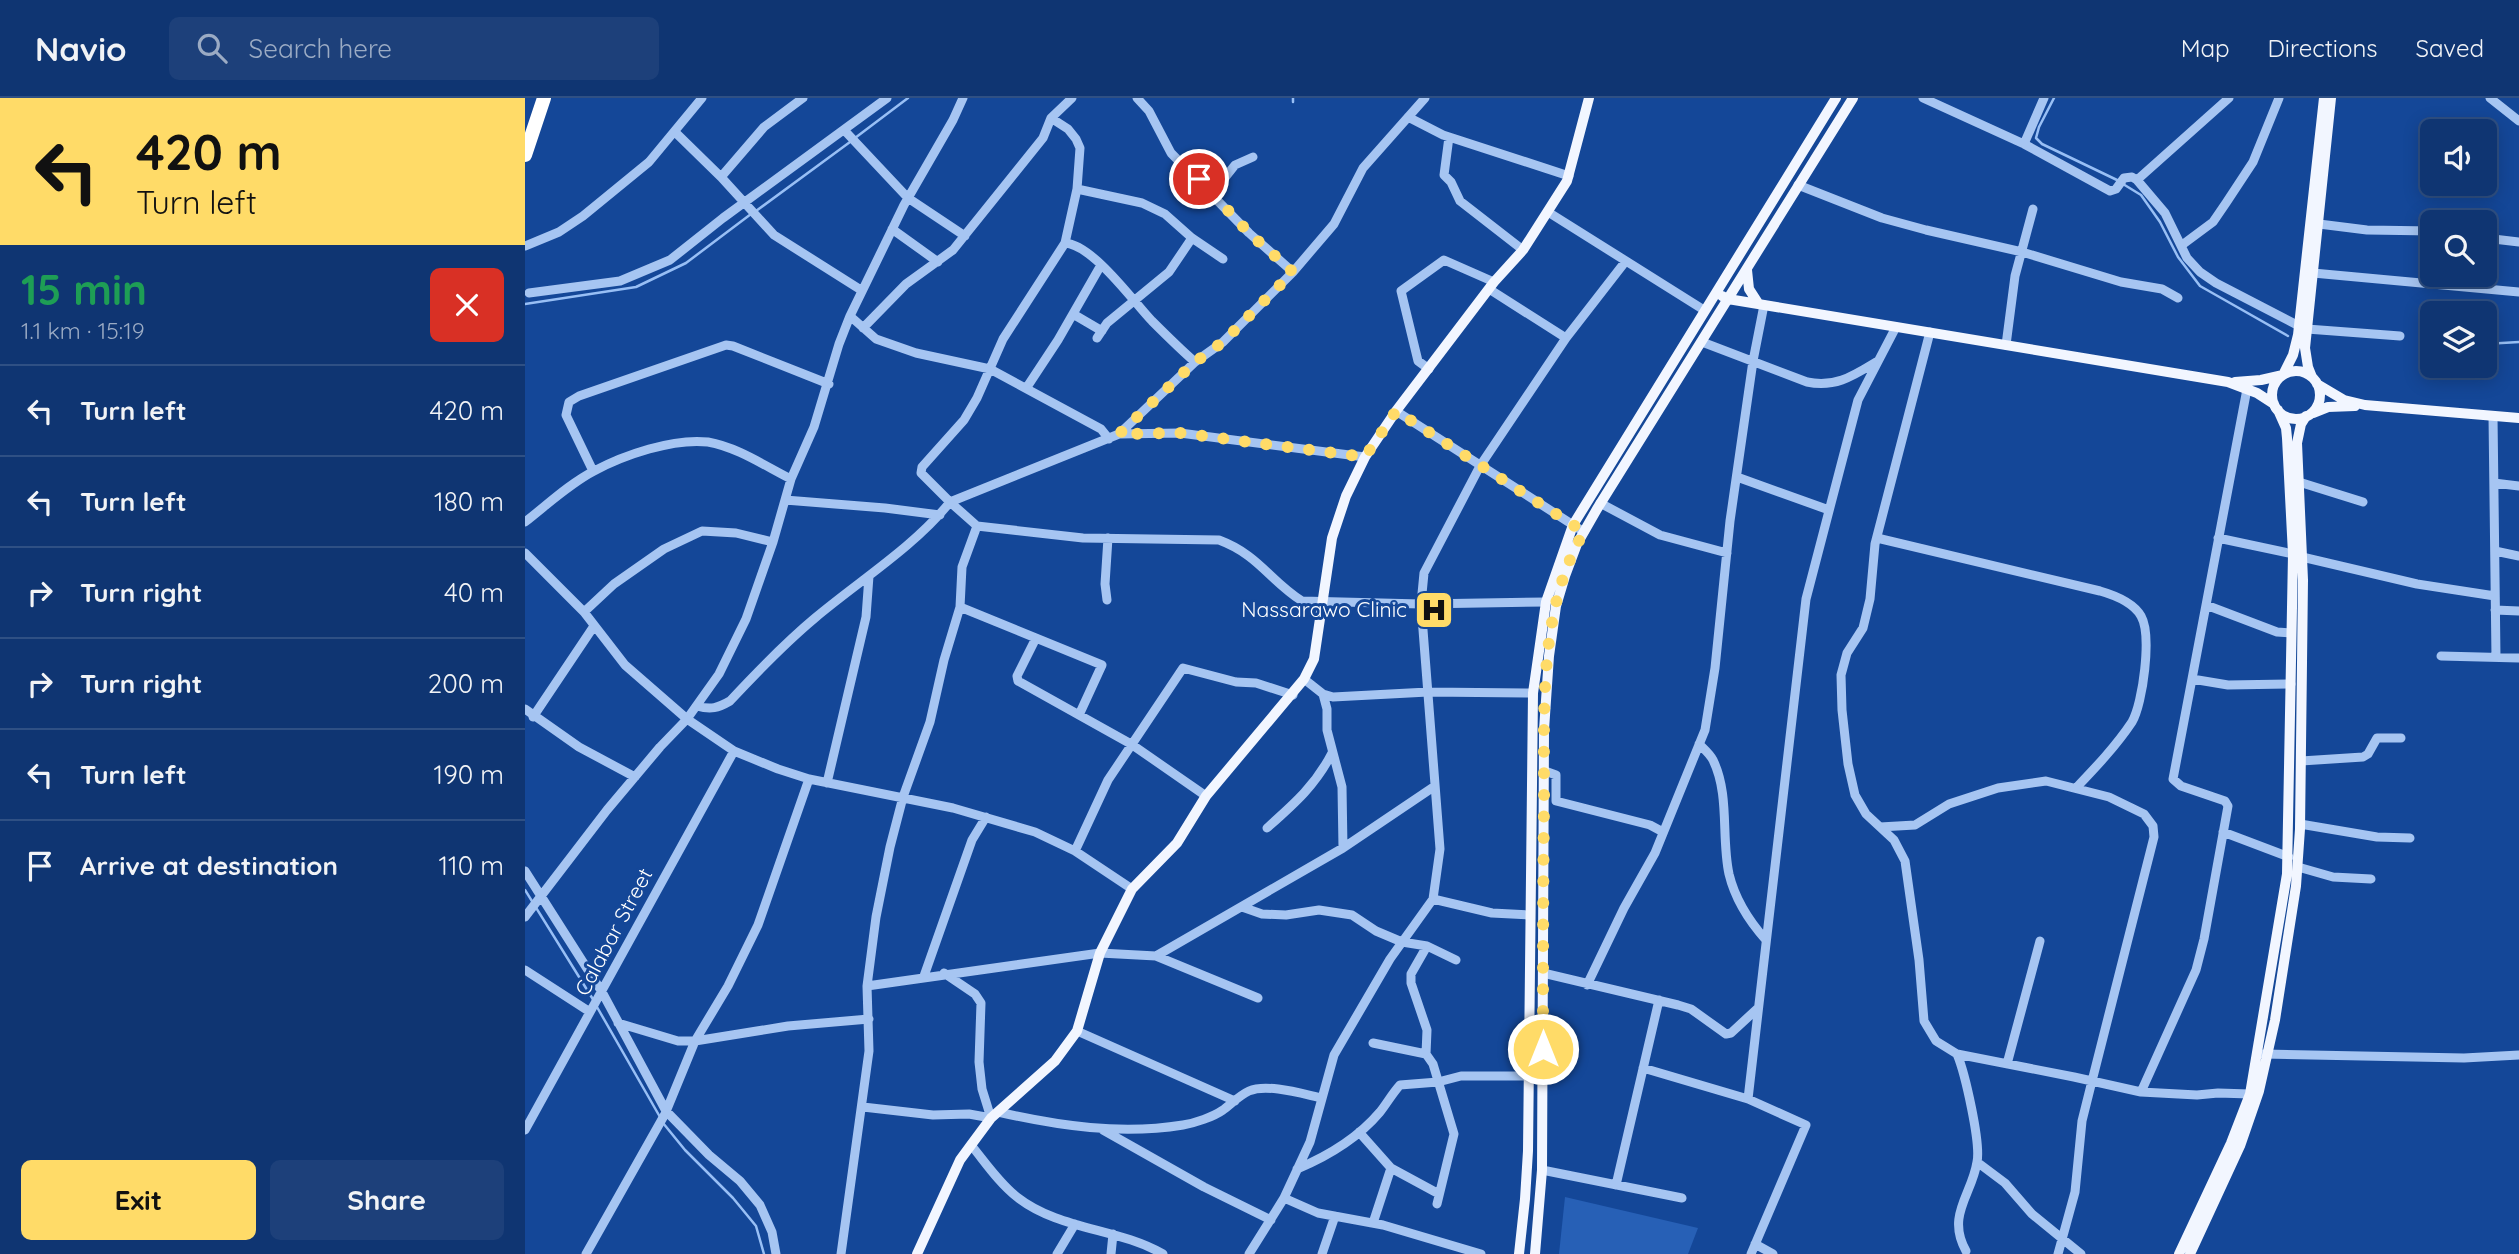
<!DOCTYPE html>
<html lang="en">
<head>
<meta charset="utf-8">
<style>
	:root { --surface:#0f3572; --page:#1d407a; --text:#f1f3f6; --muted:#9babc4; --line:#2f5084; --accent:#ffdb68 }
	body { margin:0; font-family:Quicksand,sans-serif; background:var(--page); color:var(--text); height:100vh; display:flex; flex-direction:column; font-size:26px; white-space:nowrap }
	* { box-sizing:border-box; margin:0 }
	p { font-size:23px; color:var(--muted) }
	.icon { flex:none; width:38px; height:38px; fill:none; stroke:currentColor; stroke-width:2; stroke-linecap:round; stroke-linejoin:round }
	.map { position:relative; flex:1; overflow:hidden }
	.drawer { display:flex; flex-direction:column; background:var(--surface); width:525px }
	.drawer>* { flex:none }
	.top-card { background:#ffdb68; color:#111; overflow:hidden }
	.tools { position:absolute; left:1895px; top:21px; display:grid; gap:14px }
	.tools a { display:grid; place-items:center; width:77px; height:77px; border-radius:10px; background:var(--surface); box-shadow:0 4px 18px #0003,0 0 0 2px var(--line); font-size:35px }
	.pin { position:absolute; display:grid; place-items:center; width:60px; height:60px; color:#fff; margin:-30px; border:4px solid #fff; border-radius:50%; box-shadow:0 2px 7px #0007 }
	.me { position:absolute; width:77px; margin:-38px; rotate:0deg; stroke-linejoin:round; filter:drop-shadow(0 0 5px #0008) }
	.turn { display:flex; align-items:center; gap:24px; height:147px; padding:0 21px; font-size:32px }
	.turn .icon { width:91px; height:91px; stroke-width:2.5 }
	.turn b { display:block; font-size:49px; line-height:60px }
	.round { display:grid; place-items:center; flex:none; width:74px; height:74px; border-radius:10px; background:var(--page) }
	.headline { display:flex; align-items:center; justify-content:space-between; height:119px; padding:0 21px }
	h1 { font-size:42px; font-weight:700; line-height:52px; color:#1e9e55 }
	.action { display:flex; gap:14px; margin-top:auto; padding:14px 21px }
	.action a { flex:1; height:80px; border-radius:10px; background:var(--accent); color:#111; font-size:28px; font-weight:700; line-height:80px; text-align:center }
	.action a+a { background:var(--page); color:var(--text) }
	ul { padding:0; list-style:none }
	li { display:flex; align-items:center; gap:21px; height:91px; padding:0 21px; border-top:2px solid var(--line) }
	li div { flex:1 }
	li b { display:block; font-size:26px }
	li em { font-style:normal }
	header { display:flex; align-items:center; gap:42px; box-sizing:border-box; height:98px; padding:0 35px; background:var(--surface); border-bottom:2px solid var(--line) }
	header strong { font-size:33px }
	nav { display:flex; gap:38px; margin-inline-start:auto; font-size:24px }
	.search { width:490px; height:63px; background:var(--page); display:flex; align-items:center; gap:18px; box-sizing:border-box; padding:0 24px; border-radius:10px; color:var(--muted); font-size:26px }
	main { display:flex; flex:1; min-height:0 }
	.map>svg:first-child { display:block }
</style>
</head>
<body>
<header>
<strong>Navio</strong>
<div class="search"><svg class="icon" aria-label="search" viewBox="0 0 24 24"><circle cx="10" cy="10" r="6"/><path d="M15 15l6 6"/></svg>Search here</div>
<nav><a>Map</a><a>Directions</a><a>Saved</a></nav>
</header>
<main>
<section class="drawer">
<div class="top-card">
<div class="turn"><svg class="icon" aria-label="left" viewBox="0 0 24 24"><path d="M17 20v-9H6M10 6l-5 5 5 5"/></svg><div><b>420 m</b>Turn left</div></div>
</div>
<div class="headline"><div><h1>15 min</h1><p>1.1 km · 15:19</p></div><a class="round" style="background:#d93025;color:#fff"><svg class="icon" aria-label="close" viewBox="0 0 24 24"><path d="M6 6l12 12M18 6L6 18"/></svg></a></div>
<ul>
<li><svg class="icon" aria-label="left" viewBox="0 0 24 24"><path d="M17 20v-9H6M10 6l-5 5 5 5"/></svg><div><b>Turn left</b></div><em>420 m</em></li>
<li><svg class="icon" aria-label="left" viewBox="0 0 24 24"><path d="M17 20v-9H6M10 6l-5 5 5 5"/></svg><div><b>Turn left</b></div><em>180 m</em></li>
<li><svg class="icon" aria-label="right" viewBox="0 0 24 24"><path d="M7 20v-9h11M14 6l5 5-5 5"/></svg><div><b>Turn right</b></div><em>40 m</em></li>
<li><svg class="icon" aria-label="right" viewBox="0 0 24 24"><path d="M7 20v-9h11M14 6l5 5-5 5"/></svg><div><b>Turn right</b></div><em>200 m</em></li>
<li><svg class="icon" aria-label="left" viewBox="0 0 24 24"><path d="M17 20v-9H6M10 6l-5 5 5 5"/></svg><div><b>Turn left</b></div><em>190 m</em></li>
<li><svg class="icon" aria-label="arrive" viewBox="0 0 24 24"><path d="M6 21V4h12l-3 4 3 4H6"/></svg><div><b>Arrive at destination</b></div><em>110 m</em></li>
</ul>
<div class="action"><a>Exit</a><a>Share</a></div>
</section>
<div class="map">
<svg width="1994" height="1156" viewBox="0 0 1994 1156">
	<rect width="100%" height="100%" fill="#144798"/>
	<path fill="#2760b6" d="M 1040,1099 L 1173,1130 L 1163,1156 L 1034,1156 Z"/>
	<g fill="none" stroke-linecap="round" stroke-linejoin="round">
		<path stroke="#98bff5" stroke-width="2.5" d="M 1529,0 L 1514,29 L 1511,40 L 1517,46 L 1592,82
			M 768,4 L 768,0
			M 330,40 L 383,0
			M 1598,86 L 1616,97 L 1635,124 L 1653,159 L 1675,188 L 1763,238
			M 231,113 L 325,44
			M 0,206 L 111,189 L 161,165 L 226,116
			M 1960,246 L 1994,244
			M 0,792 L 69,903
			M 72,909 L 135,1019
			M 138,1025 L 160,1052 L 208,1100 L 231,1128 L 239,1156"/>
		<path stroke="#a6c5f2" stroke-width="9" d="M 612,0 L 624,13 L 646,55 L 724,135 L 768,174
			M 900,0 L 838,70 L 809,126 L 768,174 L 698,244 L 670,264 L 594,336 L 425,404 L 452,428 L 558,440 L 694,442 C 734,457 744,482 777,503 L 896,506 L 1021,504
			M 1398,0 L 1499,46 L 1585,93 L 1591,91 L 1599,80 L 1607,79 L 1612,82
			M 1704,0 L 1612,82 L 1640,115 L 1662,160 L 1675,174 L 1691,185 L 1774,228
			M 1965,0 L 1994,23
			M 883,19 L 918,37 L 1044,78
			M 320,33 L 383,100 L 440,138
			M 150,34 L 196,79 L 249,137 L 336,192
			M 924,39 L 919,77 L 926,84 L 935,103 L 998,152
			M 1499,46 L 1519,0
			M 196,79 L 239,29 L 278,0
			M 1273,87 L 1357,120 L 1401,132 L 1497,154 L 1596,184 L 1637,191 L 1653,200
			M 552,91 L 617,105 L 640,116 L 667,140 L 698,161
			M 687,96 L 710,67 L 728,59
			M 1023,114 L 1179,212
			M 1794,126 L 1842,132 L 1908,133
			M 367,131 L 413,164
			M 1960,140 L 1994,144
			M 540,145 C 568,147 608,203 627,223 C 641,237 655,251 670,264
			M 1657,147 L 1688,124 L 1701,105 L 1728,64 L 1754,0
			M 0,148 L 34,134 L 58,118 L 124,64 L 177,0
			M 1788,175 L 1994,194
			M 964,191 L 1041,240
			M 4,195 L 95,183 L 145,162 L 198,120 L 362,0
			M 548,216 L 577,233
			M 325,218 L 351,241 L 391,255 L 465,271 L 576,331 L 584,341
			M 338,230 L 381,186 L 428,152 L 518,40 L 526,20 L 547,0
			M 1782,231 L 1875,238
			M 1405,234 L 1350,446 L 1345,501 L 1338,530 L 1322,555 L 1316,577 L 1317,612 L 1323,666 L 1330,697 L 1341,716 L 1369,742 L 1380,763 L 1394,862 L 1399,923 L 1411,943 L 1432,956 L 1549,979 L 1616,994 L 1672,997 L 1693,995 L 1725,996
			M 572,240 L 582,225 L 644,174 L 667,140
			M 1177,244 L 1282,284 C 1310,290 1328,278 1351,264
			M 1481,247 L 1490,178 L 1508,111
			M 904,271 L 893,263 L 876,193 L 919,162 L 969,184
			M 502,289 L 533,242 L 576,167
			M 871,313 L 1059,434
			M 1968,318 L 1971,559
			M 594,336 L 655,335 L 840,359
			M 68,373 L 41,317 L 44,304 L 54,298 L 201,247 L 208,248 L 304,286
			M 1212,379 L 1304,412
			M 1774,384 L 1838,404
			M 1969,385 L 1994,388
			M 260,402 L 360,410 L 415,417
			M 1075,405 L 1135,437 L 1202,455
			M 0,424 C 22,407 44,386 69,373 C 99,357 148,340 183,344 C 212,349 240,368 266,381
			M 1352,440 L 1575,493 C 1589,497 1608,504 1616,518 C 1627,537 1618,605 1607,624 C 1591,648 1571,669 1551,690
			M 1693,440 L 1768,456
			M 1970,453 L 1994,458
			M 0,455 L 59,514 L 100,567 L 162,621 L 209,653 L 253,671 L 284,681 L 428,710 L 510,734 L 550,753 L 607,791
			M 1777,459 L 1892,486 L 1970,498
			M 582,502 L 580,486 L 583,440
			M 1681,507 L 1752,534 L 1766,535
			M 435,509 L 437,469 L 452,428
			M 1970,512 L 1994,513
			M 59,514 L 89,486 L 139,451 L 177,433 L 211,435 L 248,444
			M 511,540 L 492,578 L 493,583 L 606,646 L 681,698
			M 1916,558 L 1994,560
			M 779,581 L 798,596 L 808,599 L 903,594 L 1008,595
			M 1667,581 L 1703,587 L 1766,586
			M 798,596 L 802,611 L 802,632 L 817,689 L 818,750
			M 172,608 C 186,612 193,610 205,603 C 232,574 260,545 290,520 C 334,483 390,448 425,404 L 396,375 L 397,369 L 439,322 L 452,300 L 478,241 L 540,145 L 552,91 L 555,50 L 551,41 L 543,31 L 526,20
			M 0,611 L 54,649 L 110,679
			M 8,619 L 69,528
			M 1174,646 C 1179,651 1185,656 1188,662 C 1205,697 1196,739 1204,776 C 1210,801 1224,823 1241,842
			M 1776,663 L 1838,659 L 1843,656 L 1852,640 L 1876,640
			M 1020,673 L 1031,677 L 1031,703 L 1125,727 L 1138,734
			M 302,685 L 341,519 L 344,478
			M 1775,726 L 1852,739 L 1885,740
			M 1355,729 L 1390,727 L 1424,706 L 1473,690 L 1521,683 L 1584,699 L 1619,716 L 1628,728 L 1629,739 L 1567,983 L 1557,1023 L 1550,1094 L 1533,1156
			M 742,730 C 769,706 790,688 807,655
			M 1698,734 L 1764,759
			M 550,753 L 583,682 L 658,570 L 711,584 L 731,585 L 768,597
			M 1773,769 L 1808,779 L 1846,781
			M 0,773 L 77,894 L 141,1013 L 184,1057 L 215,1083 L 235,1107 L 247,1134 L 251,1156
			M 908,801 L 967,815 L 1004,817
			M 717,809 L 737,816 L 761,817 L 794,812 L 827,817 L 851,833 L 877,844 L 902,848 L 931,862
			M 0,819 L 82,712 L 135,649 L 162,621 L 194,576 L 221,521 L 248,444 L 266,381 L 289,329 L 314,246 L 325,218 L 379,107 L 428,22 L 438,0
			M 631,858 L 733,900
			M 0,872 L 65,914
			M 1018,875 L 1153,907 L 1166,911 L 1201,936 L 1206,935 L 1233,910
			M 399,878 L 447,742 L 461,719
			M 1062,887 L 1099,810 L 1130,755 L 1180,632 L 1190,570 L 1205,423 L 1228,263 L 1239,207
			M 342,888 L 575,855 L 631,858 L 818,750 L 910,688
			M 93,925 L 153,943 L 170,943 L 263,928 L 344,921
			M 552,933 L 710,1003
			M 848,945 L 901,956 L 908,966 L 929,1036 L 912,1106
			M 901,956 L 902,932 L 886,885 L 886,876 L 902,848
			M 1432,956 C 1440,975 1456,1045 1452,1064 C 1447,1097 1421,1117 1441,1153
			M 1738,956 L 1939,960 L 1994,957
			M 1482,966 L 1515,843
			M 1118,970 L 1223,1001 L 1281,1027 L 1226,1156
			M 1616,994 L 1671,872 L 1679,841 L 1703,708 L 1700,703 L 1656,688 L 1648,681 L 1722,291
			M 1223,1001 L 1281,501 L 1333,302 L 1371,229
			M 338,1009 L 408,1017 L 444,1016 L 466,1020 L 457,991 L 454,964 L 456,905 L 450,896 L 419,875
			M 473,1014 C 534,1028 596,1037 658,1027 C 670,1025 688,1019 698,1012 C 706,1006 715,997 724,993 C 742,985 778,996 797,1000
			M 0,1032 L 209,653
			M 578,1032 L 679,1089 L 746,1122
			M 834,1034 L 866,1070 L 914,1096
			M 446,1047 C 460,1064 474,1085 492,1099 C 534,1132 593,1130 638,1156
			M 1452,1064 L 1480,1085 L 1507,1116 L 1556,1156
			M 772,1071 C 803,1058 833,1040 855,1014 C 862,1005 867,996 875,987 L 913,984 L 936,978 L 1003,978
			M 1017,1072 L 1157,1100
			M 1091,1087 L 1134,902
			M 759,1100 L 793,1115 L 858,1127 L 956,1156
			M 848,1125 L 866,1070
			M 1230,1146 L 1248,1156
			M 61,1156 L 140,1016 L 170,943 L 203,888 L 233,827 L 284,681
			M 316,1156 L 344,953 L 342,888 L 351,819 L 365,749 L 378,699 L 405,624 L 419,562 L 435,509 L 577,567 L 554,617
			M 532,1156 L 550,1126
			M 586,1156 L 588,1136
			M 724,1156 L 759,1100 L 785,1044 L 809,957 L 865,861 L 908,801 L 915,751 L 896,506 L 899,475 L 955,368 L 1041,240 L 1100,164
			M 797,1156 L 810,1118"/>
		<path stroke="#f2f6ff" stroke-width="10" d="M 1222,172 L 1224,191 L 1233,205
			M 1197,198 L 1203,201 L 1703,284 L 1732,295 L 1749,306
			M1747 297a24 24 0 1 1 48 0a24 24 0 1 1-48 0Z
			M 1787,279 L 1783,269 L 1780,250 L 1806,0
			M 1710,284 L 1736,282 L 1758,277 L 1768,257 L 1773,237 L 1799,0
			M 1792,286 L 1819,302 L 1840,307 L 1994,320
			M 1788,315 L 1803,309 L 1830,308
			M 392,1156 L 435,1062 L 446,1047 L 466,1020 L 530,963 L 552,933 L 575,855 L 607,791 L 652,745 L 681,698 L 779,581 L 789,561 L 807,440 L 821,398 L 840,359 L 871,313 L 969,184 L 998,152 L 1042,83 L 1064,0
			M 994,1156 L 1000,1101 L 1003,1053 L 1008,595 L 1021,504 L 1048,427 L 1311,0
			M 1010,1156 L 1017,1072 L 1019,632 L 1024,558 L 1031,508 L 1040,478 L 1052,446 L 1072,411 L 1328,0
			M 1654,1156 L 1706,1045 L 1725,996 L 1762,776 L 1768,456 L 1762,340 L 1761,330 L 1753,312
			M 1665,1156 L 1715,1048 L 1734,993 L 1750,922 L 1771,788 L 1775,731 L 1778,482 L 1772,345 L 1776,326 L 1781,318"/>
		<path stroke="#fff" stroke-width="14" d="M 0,57 L 19,0"/>
	</g>
	<g fill="none" stroke-linecap="round" stroke-linejoin="round">
		<path stroke="#ffdb68" stroke-width="12" stroke-dasharray="0 21.6" d="M 674,81 L 724,135 L 768,174 L 698,244 L 670,264 L 594,336 L 655,335 L 840,359 L 871,313 L 1059,434 C 1011,515 1020,620 1019,711 C 1018,791 1018,871 1018,951"/>
	</g>
	<defs>
		<g id="hospital-square" transform="scale(2.0125)"><rect x="-9" y="-9" width="18" height="18" rx="4" fill="#ffdb68" stroke="#144798"/><path d="M-5-5h3v3.5h4V-5h3V5h-3V1.5h-4V5h-3Z" fill="#111"/></g>
	</defs>
	<g fill-rule="evenodd">
		<use href="#hospital-square" x="909" y="512"/>
	</g>
	<g text-anchor="middle" stroke-width="6" stroke-linejoin="round" paint-order="stroke">
		<g font-size="21" fill="#fff" stroke="#144798" text-anchor="end">
			<text x="882" y="519">Nassarawo Clinic</text>
		</g>
		<g font-size="21" fill="#fff" stroke="#144798">
			<text transform="translate(89 834) rotate(-62)" y="7">Calabar Street</text>
		</g>
	</g>
</svg>
<div class="tools">
<a><svg class="icon" aria-label="sound" viewBox="0 0 24 24"><path d="M4 9h4l5-4v14l-5-4H4zM17 9q2 3 0 6"/></svg></a>
<a><svg class="icon" aria-label="search" viewBox="0 0 24 24"><circle cx="10" cy="10" r="6"/><path d="M15 15l6 6"/></svg></a>
<a><svg class="icon" aria-label="layers" viewBox="0 0 24 24"><path d="M12 4l9 5-9 5-9-5zM3 14l9 5 9-5"/></svg></a>
</div>
<div class="pin" style="left:674px;top:81px;background:#d93025"><svg class="icon" aria-label="arrive" viewBox="0 0 24 24"><path d="M6 21V4h12l-3 4 3 4H6"/></svg></div>
<svg class="me" style="left:1018px;top:951px" viewBox="-20 -20 40 40"><circle r="17" fill="#ffdb68" stroke="#fff" stroke-width="3"/><path d="M0-11L8 9 0 5-8 9z" fill="#fff"/></svg>
</div>
</main>
</body>
</html>
